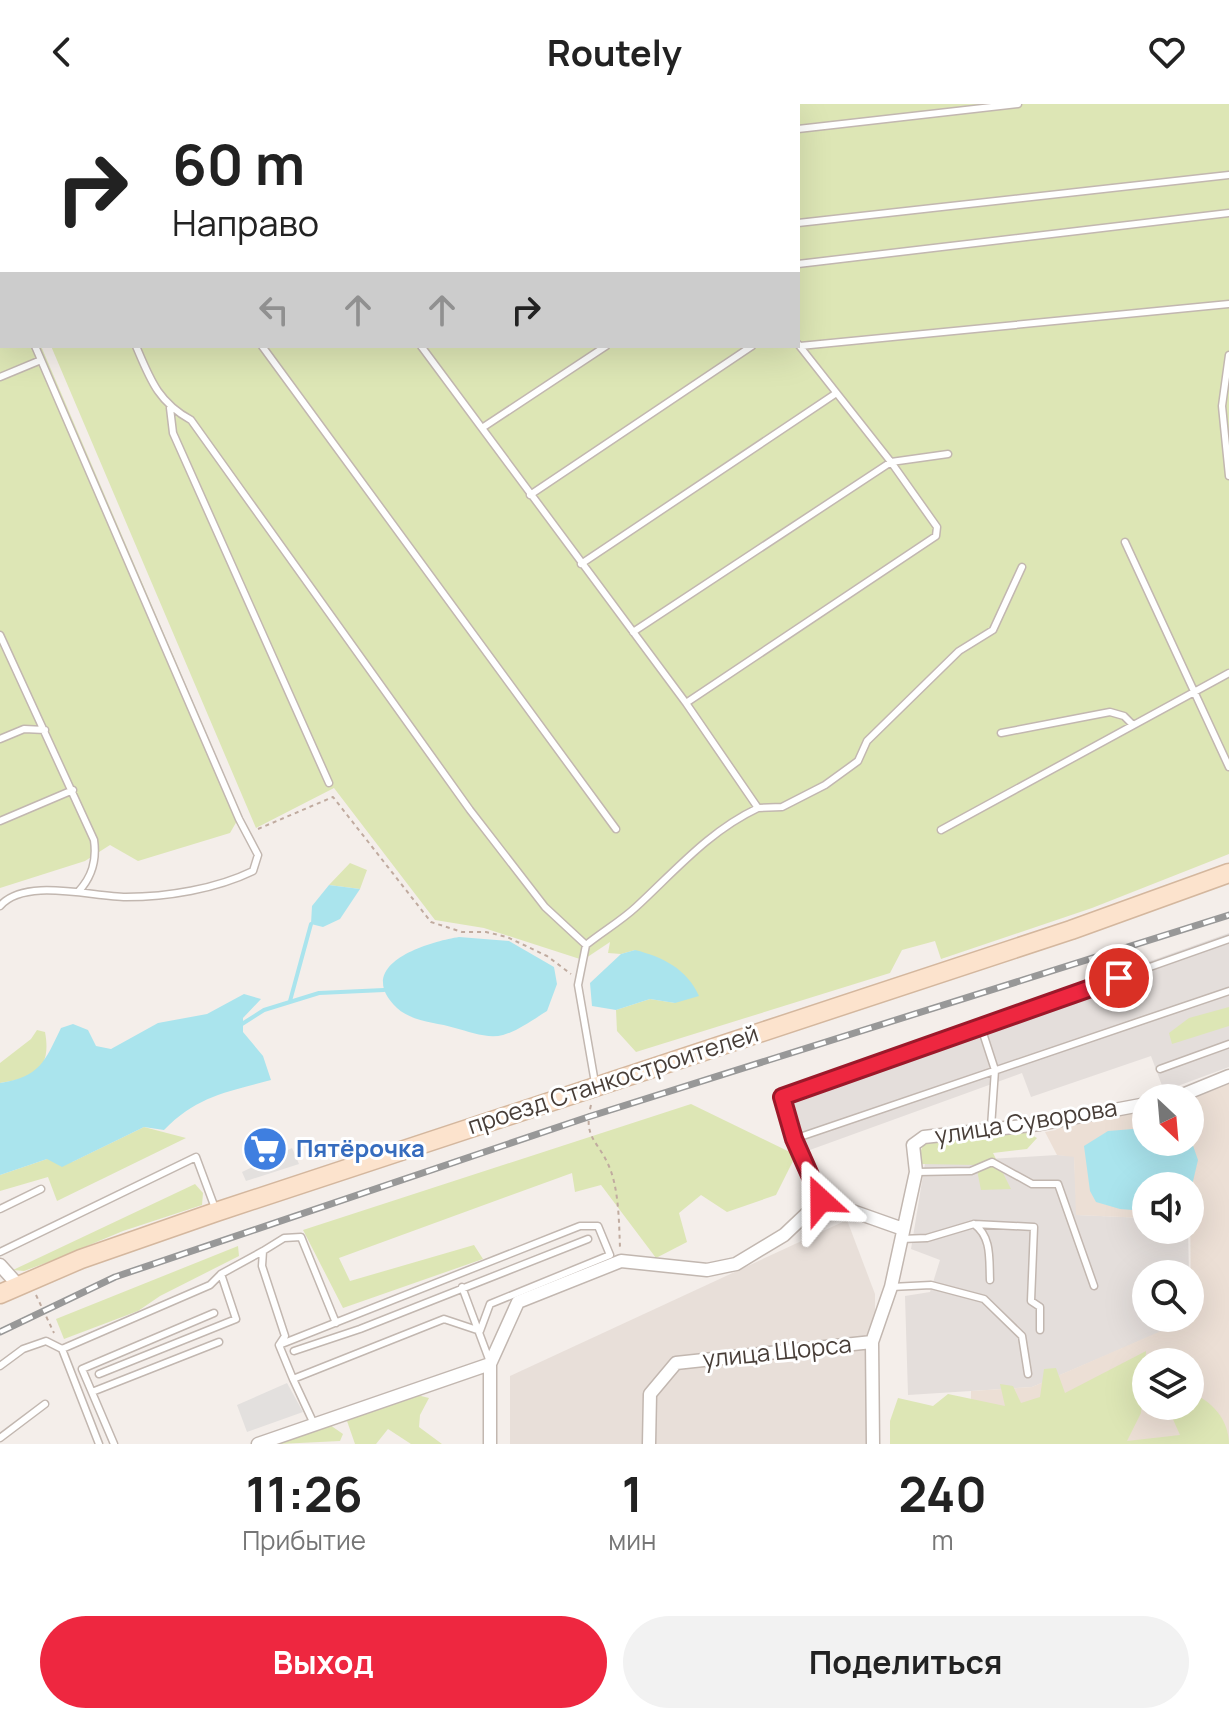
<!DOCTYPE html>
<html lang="ru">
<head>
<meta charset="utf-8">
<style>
	:root { --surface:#fff; --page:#f2f2f2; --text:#222; --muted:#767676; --accent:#ee2740 }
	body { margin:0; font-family:Manrope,sans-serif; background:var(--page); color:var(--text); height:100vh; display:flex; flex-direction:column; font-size:30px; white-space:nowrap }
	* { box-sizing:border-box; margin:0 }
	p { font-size:26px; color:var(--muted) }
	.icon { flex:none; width:44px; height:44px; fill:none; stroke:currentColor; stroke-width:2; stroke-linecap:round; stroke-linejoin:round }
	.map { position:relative; height:1340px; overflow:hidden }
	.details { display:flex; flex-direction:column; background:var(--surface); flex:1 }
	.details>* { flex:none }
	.top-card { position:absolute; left:0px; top:0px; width:800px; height:244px; box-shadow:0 8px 32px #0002; background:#fff; color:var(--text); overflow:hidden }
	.needle { width:52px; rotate:154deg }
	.tools { position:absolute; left:1132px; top:980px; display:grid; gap:16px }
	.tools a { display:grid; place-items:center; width:72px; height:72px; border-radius:50%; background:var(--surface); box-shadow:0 8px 32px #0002; font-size:40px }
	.pin { position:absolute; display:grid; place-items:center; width:68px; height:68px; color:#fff; margin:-34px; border:4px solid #fff; border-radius:50%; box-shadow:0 2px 8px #0007 }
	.me { position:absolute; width:88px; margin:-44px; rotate:336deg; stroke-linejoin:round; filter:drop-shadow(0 0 6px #0008) }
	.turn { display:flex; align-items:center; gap:28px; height:168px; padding:0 40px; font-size:36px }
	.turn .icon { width:104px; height:104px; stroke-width:2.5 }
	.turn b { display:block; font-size:56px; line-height:68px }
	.lanes { display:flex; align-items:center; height:76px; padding:0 40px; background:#0003; justify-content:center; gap:40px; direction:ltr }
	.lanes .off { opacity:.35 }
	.eta { display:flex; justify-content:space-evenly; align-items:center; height:136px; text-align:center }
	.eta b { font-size:48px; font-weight:700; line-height:56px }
	.button { display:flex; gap:16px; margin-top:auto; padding:16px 40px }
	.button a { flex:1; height:92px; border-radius:48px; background:var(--accent); color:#fff; font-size:32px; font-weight:700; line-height:92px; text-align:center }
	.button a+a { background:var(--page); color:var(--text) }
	header { display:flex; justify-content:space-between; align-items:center; height:104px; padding:0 40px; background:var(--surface); font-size:36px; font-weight:700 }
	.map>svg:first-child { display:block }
</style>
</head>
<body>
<header><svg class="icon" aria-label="back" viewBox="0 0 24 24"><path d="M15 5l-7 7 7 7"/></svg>Routely<svg class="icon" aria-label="heart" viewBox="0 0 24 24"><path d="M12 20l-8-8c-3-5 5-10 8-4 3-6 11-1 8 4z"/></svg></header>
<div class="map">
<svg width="1229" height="1340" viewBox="0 0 1229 1340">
	<rect width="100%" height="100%" fill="#f4eeea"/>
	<path fill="#e8dfd9" d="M 847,1116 L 875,1190 L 875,1340 L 510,1340 L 510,1272 Z"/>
	<path fill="#e4dedb" d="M 1229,829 L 1229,963 L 1164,987 L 1151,952 L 1031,993 L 1022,969 L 796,1051 L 773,991 Z
		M 1057,1051 L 1074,1052 L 1077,1111 L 1146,1114 L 1146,1126 L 1188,1126 L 1189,1170 L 1146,1170 L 1146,1214 L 1190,1214 L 1190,1186 L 1191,1215 L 1032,1283 L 908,1291 L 905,1192 L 930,1188 L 940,1156 L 911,1145 L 925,1059 Z"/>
	<path fill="#ecdfd5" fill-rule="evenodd" d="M 1229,979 L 1229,1340 L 970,1340 L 971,1287 L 1032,1283 L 1191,1214 L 1190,1082 L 1146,1082 L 1146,1114 L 1076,1111 L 1074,1053 L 1057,1051 L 1045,1028 L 1056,1026 L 1061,1020 L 1146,1005 L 1146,1038 L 1190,1038 L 1189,994 ZM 1146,1258 L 1190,1258 L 1190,1302 L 1146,1302 Z"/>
	<path fill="#dde6b5" d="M 0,0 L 1229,0 L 1229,750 L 1092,804 L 941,855 L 935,837 L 902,846 L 890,869 L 636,948 L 617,927 L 616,906 L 650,895 L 675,899 L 635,846 L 621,850 L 608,849 L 610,838 L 583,856 L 484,824 L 435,816 L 334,684 L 256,724 L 51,242 L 798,242 L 798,2 L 2,2 L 2,128 Z
		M 0,145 L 2,242 L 41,242 L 241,710 L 230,729 L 138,757 L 110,741 L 85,757 L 0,784 Z
		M 350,759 L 367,766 L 360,785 L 329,781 Z
		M 1229,903 L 1229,922 L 1172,940 L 1169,929 L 1189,914 Z
		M 37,926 L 45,928 C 52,965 34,974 0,979 L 0,959 L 31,935 Z
		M 691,1000 L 796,1051 L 776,1091 L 727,1108 L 701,1091 L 679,1109 L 687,1138 L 656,1154 L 601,1081 L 575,1088 L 572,1069 L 339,1154 L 350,1177 L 474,1141 L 483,1155 L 343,1204 L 303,1126 Z
		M 144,1023 L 186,1034 L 57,1097 L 48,1073 L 0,1087 L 0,1071 L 47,1055 L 72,1058 Z
		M 1021,1025 L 1037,1034 L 1027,1045 L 993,1049 L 1011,1085 L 981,1086 L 976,1061 L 921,1060 L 918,1053 L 925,1037 Z
		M 195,1080 L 203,1089 L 202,1101 L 123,1127 L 51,1157 L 24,1167 L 13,1166 Z
		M 238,1142 L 239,1152 L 160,1192 L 138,1207 L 64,1235 L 56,1215 Z
		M 1146,1247 L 1141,1309 L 1127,1337 L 1180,1331 L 1167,1302 L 1190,1302 L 1190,1289 C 1212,1296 1229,1316 1229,1340 L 890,1340 L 890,1317 L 898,1294 L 933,1302 L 948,1290 L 1005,1302 L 1000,1280 L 1013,1282 L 1021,1299 L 1040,1293 L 1044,1265 L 1056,1264 L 1065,1289 Z
		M 413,1290 L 429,1294 L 420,1311 L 419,1323 L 442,1340 L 411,1340 L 388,1325 L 376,1340 L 355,1340 L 347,1317 Z
		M 330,1321 L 343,1330 L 340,1337 L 279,1340 Z"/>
	<path fill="#e3e0de" d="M 292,1044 L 299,1060 L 246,1077 L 242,1068 Z
		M 287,1279 L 303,1308 L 247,1328 L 237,1301 Z"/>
	<path fill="#aae4ed" d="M 329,781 L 360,785 L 340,815 L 323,823 L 311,820 L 312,802 Z
		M 459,833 L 509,837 L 554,863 L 557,880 L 547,907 C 534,915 518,927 503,931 C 488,935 470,928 455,924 C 436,918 412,918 397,904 C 352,861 427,838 459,833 Z
		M 635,846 C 663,853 687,865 699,892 L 675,899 L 650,895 L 616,906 L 592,902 L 590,879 L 621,850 Z
		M 244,890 L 261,895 L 243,914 L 243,928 L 263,952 L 271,976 C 227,988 197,992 164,1026 L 144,1023 L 62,1063 L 47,1055 L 0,1071 L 0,979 C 40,973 45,957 61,924 L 73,920 L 88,926 L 96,942 L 111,945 L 158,919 L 207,910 Z
		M 1146,1024 L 1146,1038 L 1190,1038 L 1190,1033 L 1198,1056 L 1190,1090 L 1190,1082 L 1146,1082 L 1146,1107 L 1120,1105 L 1096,1098 L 1090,1087 L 1084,1042 L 1108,1027 Z"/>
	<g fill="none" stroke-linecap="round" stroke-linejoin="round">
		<path stroke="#aae4ed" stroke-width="4" d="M 290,897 L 311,820
			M 242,920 L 264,906 L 319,889 L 384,886"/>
		<g stroke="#c2b7b0" stroke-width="9">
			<path id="lane" d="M 38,0 L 39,2
				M 591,2 L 608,0
				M 798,25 L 1018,0
				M 798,119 L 1229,71
				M 0,155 L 2,160
				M 798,160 L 1229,109
				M 136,242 C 150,275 158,298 191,316 L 470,706 L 545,803 L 586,841
				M 262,242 L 616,725
				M 421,242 L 686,599 L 758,704 L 782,703 L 825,681 L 858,657 L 867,637 L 959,547 L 993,526 L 1022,463
				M 800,242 L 1229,200
				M 1229,251 L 1222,302 L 1229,372
				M 0,273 L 41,256
				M 170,304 L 173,329 L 329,679
				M 482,324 L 606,242
				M 530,391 L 752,242
				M 1125,438 L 1229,663
				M 581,460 L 835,290
				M 633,528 L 891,358 L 948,350
				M 0,531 L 94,736 C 97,757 92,773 78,788
				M 686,599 L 936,432 L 937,423 L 891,358 L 798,240
				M 1001,629 L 1110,608 L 1124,612 L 1133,621
				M 0,635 L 24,625 L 45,626
				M 0,717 L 73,686
				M 941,726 L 1229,569
				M 0,802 C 25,773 92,793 126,793 C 167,793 216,785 253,767 L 258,751 L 239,715 L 35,242
				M 981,923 L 995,966 L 991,1023
				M 1160,965 L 1229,940
				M 595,979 L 578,881 L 586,841 C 602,828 621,817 636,803 C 675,767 709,727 758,704
				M 794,1035 L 782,993 L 1229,835
				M 916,1068 L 971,1067 L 992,1058 L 1032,1080 L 1058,1080 L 1094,1182
				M 821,1096 L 794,1035 L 1229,887
				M 0,1105 L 41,1085
				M 974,1120 C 992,1133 989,1155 990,1176
				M 901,1135 L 927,1134 L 974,1120 L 1034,1123 L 1031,1197 L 1040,1203 L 1040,1226
				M 263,1147 L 284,1134 L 301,1133 L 336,1219
				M 0,1148 L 196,1053 L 215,1104
				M 221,1170 L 263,1147 L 262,1162 L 285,1232 L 279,1241 L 293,1275
				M 462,1183 L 490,1258
				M 891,1183 L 931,1181 L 984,1195 L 1022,1232 L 1028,1270
				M 279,1241 L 580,1122 L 598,1122 L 610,1151 L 490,1200 L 480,1227 L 444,1215 L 293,1275 L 314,1320
				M 62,1245 L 210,1181 L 221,1170 L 236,1215 L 99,1270
				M 294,1247 L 360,1225 L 588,1135
				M 0,1262 L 23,1245 L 46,1237 L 62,1245 L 99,1340
				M 92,1288 L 219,1238
				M 0,1334 L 45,1300
				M 114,1340 L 82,1265 L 214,1209"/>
		</g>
		<g stroke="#c2b7b0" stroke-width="15">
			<path id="street" d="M 1175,994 L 1229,972
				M 0,1161 L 18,1181
				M 258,1340 L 490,1260
				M 490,1340 L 490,1260 L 518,1198 L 621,1157 L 707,1166 L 736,1160 L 784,1131 L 821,1096 L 903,1125
				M 649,1340 L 650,1290 L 676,1259 L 872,1238
				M 873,1340 L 872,1238 L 891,1183 L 916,1068 L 913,1041 L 924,1033 L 1040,1020 L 1146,1000"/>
		</g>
		<g stroke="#d4b79e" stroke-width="21">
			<path id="secondary" d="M 0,1190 L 81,1155 L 216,1108 L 1071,826 L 1229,769"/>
		</g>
		<path stroke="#c0ab9f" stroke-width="2" stroke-dasharray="4 4" stroke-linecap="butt" d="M 0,136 L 2,141
			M 258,725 L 333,693 L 431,818 L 462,828 L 486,828 L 507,833 L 547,852 L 571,870
			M 591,1001 C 583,1033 597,1036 608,1060 C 619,1083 619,1119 620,1144
			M 36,1191 L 54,1229"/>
		<use href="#lane" stroke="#fff" stroke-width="6"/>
		<use href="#street" stroke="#fff" stroke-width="12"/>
		<use href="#secondary" stroke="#fce3cd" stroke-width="18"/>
		<g stroke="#989898" stroke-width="7">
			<path id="rail" d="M 0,1228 L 115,1173 L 588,1013 L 1229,811"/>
		</g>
		<use href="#rail" stroke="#fff" stroke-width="4" stroke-dasharray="12" stroke-linecap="butt"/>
	</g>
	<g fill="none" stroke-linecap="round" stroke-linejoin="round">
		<g stroke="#9b192a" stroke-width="20">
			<path id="route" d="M 821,1096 L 794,1035 L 782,993 L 1119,874"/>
		</g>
		<use href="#route" stroke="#ee2740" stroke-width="14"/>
	</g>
	<defs>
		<g id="supermarket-disc" transform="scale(2.3)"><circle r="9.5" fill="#3f7fe0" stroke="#fff"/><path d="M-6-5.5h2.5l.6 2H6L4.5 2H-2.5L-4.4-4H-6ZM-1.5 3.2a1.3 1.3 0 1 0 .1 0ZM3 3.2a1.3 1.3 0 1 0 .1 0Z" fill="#fff"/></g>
	</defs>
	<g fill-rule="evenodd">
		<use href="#supermarket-disc" x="265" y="1045"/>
	</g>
	<g text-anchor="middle" stroke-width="6" stroke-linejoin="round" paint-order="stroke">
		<g font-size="24" fill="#483e38" stroke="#fff">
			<text transform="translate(613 976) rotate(-18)" y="8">проезд Станкостроителей</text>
			<text transform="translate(1026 1018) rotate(-9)" y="8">улица Суворова</text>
			<text transform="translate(777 1248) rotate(-6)" y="8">улица Щорса</text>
		</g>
		<g font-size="24" font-weight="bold" fill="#366cbe" stroke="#fff" text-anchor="start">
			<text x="296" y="1053">Пятёрочка</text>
		</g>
	</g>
</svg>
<div class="tools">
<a><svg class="needle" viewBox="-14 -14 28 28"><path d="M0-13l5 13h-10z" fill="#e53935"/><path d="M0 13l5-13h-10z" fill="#767676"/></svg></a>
<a><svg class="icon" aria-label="sound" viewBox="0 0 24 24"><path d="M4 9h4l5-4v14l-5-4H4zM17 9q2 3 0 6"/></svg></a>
<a><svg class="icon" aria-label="search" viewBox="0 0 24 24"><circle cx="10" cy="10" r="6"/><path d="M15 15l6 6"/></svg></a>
<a><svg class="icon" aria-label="layers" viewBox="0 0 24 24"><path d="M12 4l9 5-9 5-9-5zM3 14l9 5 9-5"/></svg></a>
</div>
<div class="pin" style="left:1119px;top:874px;background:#d93025"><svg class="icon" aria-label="arrive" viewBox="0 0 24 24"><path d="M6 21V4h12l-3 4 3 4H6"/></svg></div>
<svg class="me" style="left:821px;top:1096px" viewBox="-20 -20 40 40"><path d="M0-17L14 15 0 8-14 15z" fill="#ee2740" stroke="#fff" stroke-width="4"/></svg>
<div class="top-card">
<div class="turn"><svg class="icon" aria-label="right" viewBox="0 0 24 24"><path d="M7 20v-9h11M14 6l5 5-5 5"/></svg><div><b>60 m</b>Направо</div></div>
<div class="lanes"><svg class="icon off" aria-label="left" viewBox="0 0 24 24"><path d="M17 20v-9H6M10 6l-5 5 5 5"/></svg><svg class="icon off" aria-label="ahead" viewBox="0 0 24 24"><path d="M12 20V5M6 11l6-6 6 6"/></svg><svg class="icon off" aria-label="ahead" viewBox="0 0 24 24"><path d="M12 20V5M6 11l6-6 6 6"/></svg><svg class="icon" aria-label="right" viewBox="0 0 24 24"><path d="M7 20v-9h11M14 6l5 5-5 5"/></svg></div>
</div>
</div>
<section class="details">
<div class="eta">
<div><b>11:26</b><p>Прибытие</p></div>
<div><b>1</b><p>мин</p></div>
<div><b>240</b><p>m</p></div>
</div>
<div class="button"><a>Выход</a><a>Поделиться</a></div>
</section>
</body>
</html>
